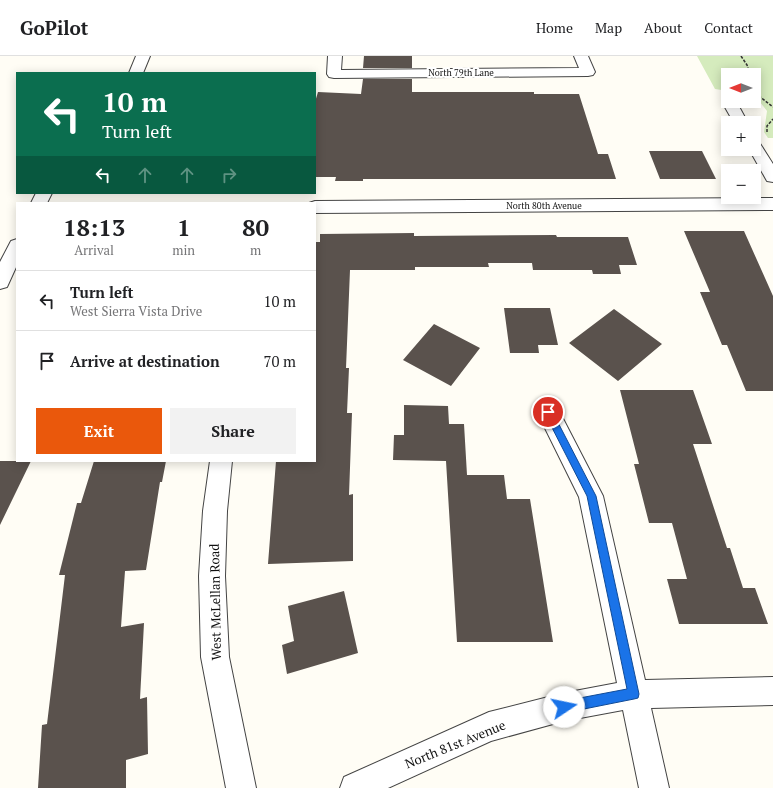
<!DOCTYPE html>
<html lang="en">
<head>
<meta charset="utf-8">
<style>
	:root { --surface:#fff; --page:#f2f2f2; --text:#202124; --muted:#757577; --line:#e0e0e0; --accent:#ea580c }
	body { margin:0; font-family:"PT Serif",serif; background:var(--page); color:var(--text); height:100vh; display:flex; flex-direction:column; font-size:15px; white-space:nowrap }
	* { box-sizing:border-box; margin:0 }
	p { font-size:13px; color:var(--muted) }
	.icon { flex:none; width:22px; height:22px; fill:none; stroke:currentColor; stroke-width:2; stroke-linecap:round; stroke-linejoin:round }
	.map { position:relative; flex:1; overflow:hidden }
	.side { position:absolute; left:16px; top:146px; width:300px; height:260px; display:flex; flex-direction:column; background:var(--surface); border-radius:0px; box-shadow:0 2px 10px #0003 }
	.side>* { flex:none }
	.banner { position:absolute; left:16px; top:16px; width:300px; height:122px; border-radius:0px; box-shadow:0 2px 10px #0003; background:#0b6e4f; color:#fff; overflow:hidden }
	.needle { width:26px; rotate:270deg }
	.controls { position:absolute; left:721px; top:12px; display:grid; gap:8px }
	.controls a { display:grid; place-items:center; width:40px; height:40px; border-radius:0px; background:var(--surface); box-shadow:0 2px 10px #0003; font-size:20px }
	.pin { position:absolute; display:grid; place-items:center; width:34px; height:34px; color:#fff; margin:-17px; border:2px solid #fff; border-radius:50%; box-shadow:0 1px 4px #0007 }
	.me { position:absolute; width:44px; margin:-22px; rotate:79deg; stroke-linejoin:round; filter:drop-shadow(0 0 3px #0008) }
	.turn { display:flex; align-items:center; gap:14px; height:84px; padding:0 20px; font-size:18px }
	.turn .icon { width:52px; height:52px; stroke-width:2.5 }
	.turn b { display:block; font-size:28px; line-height:34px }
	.lanes { display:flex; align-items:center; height:38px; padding:0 20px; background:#0003; justify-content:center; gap:20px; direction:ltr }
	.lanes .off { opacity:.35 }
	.eta { display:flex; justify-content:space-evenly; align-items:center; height:68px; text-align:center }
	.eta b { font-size:24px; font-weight:700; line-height:28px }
	.button { display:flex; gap:8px; margin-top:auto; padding:8px 20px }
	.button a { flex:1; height:46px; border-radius:0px; background:var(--accent); color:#fff; font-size:16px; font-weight:700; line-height:46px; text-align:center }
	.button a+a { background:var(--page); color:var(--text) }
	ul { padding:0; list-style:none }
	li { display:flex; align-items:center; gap:12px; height:60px; padding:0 20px; border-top:1px solid var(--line) }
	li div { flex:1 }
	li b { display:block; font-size:15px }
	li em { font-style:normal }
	header { display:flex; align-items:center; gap:24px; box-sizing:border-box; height:56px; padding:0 20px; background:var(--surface); border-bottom:1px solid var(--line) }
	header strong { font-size:19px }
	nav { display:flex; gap:22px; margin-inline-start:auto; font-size:14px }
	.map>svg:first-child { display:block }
</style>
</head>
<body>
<header>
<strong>GoPilot</strong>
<nav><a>Home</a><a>Map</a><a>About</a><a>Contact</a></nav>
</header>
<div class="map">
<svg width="773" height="732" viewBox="0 0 773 732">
	<rect width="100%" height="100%" fill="#fffdf5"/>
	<path fill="#d5ebbd" d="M 697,0 L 773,0 L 773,82 L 768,82 L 764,76 L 767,55 L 760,46 L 754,42 L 754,19 L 728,19 L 728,35 L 715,33 Z"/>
	<path fill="#5a524d" d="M 364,0 L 412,0 L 412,12 L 363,12 Z
		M 363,23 L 412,23 L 412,36 L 534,36 L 534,38 L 579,38 L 598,98 L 608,98 L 616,123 L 363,123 L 363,125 L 335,125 L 336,121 L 315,121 L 315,46 L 318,36 L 361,38 Z
		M 649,95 L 702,95 L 716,123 L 660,123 Z
		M 684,175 L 744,175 L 773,240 L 773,335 L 746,335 L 727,289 L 722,289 L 700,236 L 710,236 Z
		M 414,177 L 414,180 L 556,179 L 557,181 L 628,181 L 637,209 L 619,209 L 621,218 L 593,218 L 592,214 L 533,214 L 532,207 L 488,207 L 489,211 L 415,211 L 415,214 L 350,214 L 346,312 L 349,312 L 347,357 L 352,357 L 349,439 L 353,438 L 353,505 L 268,508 L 276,405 L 315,405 L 315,186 L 320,186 L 320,178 Z
		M 504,252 L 550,252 L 558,289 L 538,289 L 539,297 L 510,297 Z
		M 614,253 L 662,288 L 618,325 L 569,287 Z
		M 434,268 L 480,292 L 451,330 L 403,304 Z
		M 620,334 L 693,334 L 712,388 L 693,388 L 727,492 L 730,492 L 743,532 L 755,532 L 768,568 L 679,568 L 667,523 L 687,523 L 672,467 L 649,467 L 634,408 L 639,408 Z
		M 404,349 L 448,350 L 449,368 L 464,368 L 467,419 L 504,419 L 507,443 L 530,443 L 553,586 L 457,586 L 446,405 L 393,404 L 394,379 L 404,379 Z
		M 0,405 L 31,405 L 0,469 Z
		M 94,405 L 166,405 L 162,426 L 160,426 L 146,514 L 125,515 L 121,571 L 144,567 L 140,643 L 147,641 L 148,698 L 126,704 L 126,732 L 38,732 L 42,669 L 47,668 L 65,519 L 59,519 L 77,447 L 81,447 Z
		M 344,535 L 358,597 L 287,618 L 282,589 L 294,585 L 288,550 Z"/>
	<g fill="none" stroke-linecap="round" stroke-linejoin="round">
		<g stroke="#444" stroke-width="2">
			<path id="minor" d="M 136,0 L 150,0 L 143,17 L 129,17 Z
				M 328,0 L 342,0 L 341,14 L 579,12 L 574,0 L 588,0 L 595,16 L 593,19 L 588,20 L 334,22 L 329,21 L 327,18 Z
				M 728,42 L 728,45 L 736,45 L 748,67 L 734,67 L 722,46 L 724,43 Z
				M 754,84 L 759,86 L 773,108 L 773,126 L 767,125 L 749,93 L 754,93 Z
				M 36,137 L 52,137 L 47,147 L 31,147 Z
				M 773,142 L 773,154 L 315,157 L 315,147 L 309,147 L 315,145 Z
				M 17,183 L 17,209 L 7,231 L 0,233 L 0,206 L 11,185 Z
				M 548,347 L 556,349 L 603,440 L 645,624 L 773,621 L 773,649 L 651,652 L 669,732 L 639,732 L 623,654 L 564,665 L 491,685 L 388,732 L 340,732 L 344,721 L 489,656 L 564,637 L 617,627 L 579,441 L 537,356 L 540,349 Z
				M 210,405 L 232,405 L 227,455 L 225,520 L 229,601 L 256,732 L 226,732 L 201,601 L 199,520 L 203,455 Z"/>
		</g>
		<path stroke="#333" stroke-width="1.5" stroke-dasharray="3 1.5" stroke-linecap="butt" d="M 741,0 L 747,9 L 750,19
			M 754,32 L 759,40 L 773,51
			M 767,76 L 767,70 L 773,63"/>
		<use href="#minor" fill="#fff" fill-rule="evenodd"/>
	</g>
	<path fill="#1a73e8" stroke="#114b97" d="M 548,352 L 551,353 L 596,440 L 639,638 L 638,642 L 634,643 L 564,657 L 560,655 L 558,651 L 560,646 L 564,645 L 627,633 L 587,440 L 544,356 Z"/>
	<g text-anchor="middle" stroke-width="4" stroke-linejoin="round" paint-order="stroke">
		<g font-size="9" fill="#111" stroke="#fff">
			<text x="461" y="20">North 79th Lane</text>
			<text x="544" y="153">North 80th Avenue</text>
		</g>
		<g font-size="13" fill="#111" stroke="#fff">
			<text transform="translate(215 546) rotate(-91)" y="5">West McLellan Road</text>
			<text transform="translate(455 688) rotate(-22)" y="5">North 81st Avenue</text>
		</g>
	</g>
</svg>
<div class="controls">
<a><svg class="needle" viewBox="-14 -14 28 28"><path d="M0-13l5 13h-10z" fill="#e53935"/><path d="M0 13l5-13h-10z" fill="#757577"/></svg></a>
<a>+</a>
<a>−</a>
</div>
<div class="pin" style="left:548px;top:356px;background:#d93025"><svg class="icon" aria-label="arrive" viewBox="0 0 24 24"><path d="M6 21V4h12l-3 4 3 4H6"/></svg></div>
<svg class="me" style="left:564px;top:651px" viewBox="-20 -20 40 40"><circle r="19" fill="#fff"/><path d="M0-13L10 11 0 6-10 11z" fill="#1a73e8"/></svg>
<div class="banner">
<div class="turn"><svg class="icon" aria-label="left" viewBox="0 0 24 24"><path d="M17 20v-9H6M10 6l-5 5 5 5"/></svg><div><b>10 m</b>Turn left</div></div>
<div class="lanes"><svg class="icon" aria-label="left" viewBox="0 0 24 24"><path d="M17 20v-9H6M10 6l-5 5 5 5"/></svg><svg class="icon off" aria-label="ahead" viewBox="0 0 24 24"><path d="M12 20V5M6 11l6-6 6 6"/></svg><svg class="icon off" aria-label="ahead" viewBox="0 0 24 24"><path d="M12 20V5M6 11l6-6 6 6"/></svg><svg class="icon off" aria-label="right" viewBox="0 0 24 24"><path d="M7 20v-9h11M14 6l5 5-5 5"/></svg></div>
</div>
<section class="side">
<div class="eta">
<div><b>18:13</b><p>Arrival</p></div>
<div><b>1</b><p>min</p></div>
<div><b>80</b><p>m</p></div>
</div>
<ul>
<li><svg class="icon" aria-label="left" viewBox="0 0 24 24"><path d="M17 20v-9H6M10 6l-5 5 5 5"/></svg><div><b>Turn left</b><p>West Sierra Vista Drive</p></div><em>10 m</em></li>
<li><svg class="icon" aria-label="arrive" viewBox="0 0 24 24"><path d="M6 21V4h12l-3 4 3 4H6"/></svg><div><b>Arrive at destination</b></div><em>70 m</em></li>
</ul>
<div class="button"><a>Exit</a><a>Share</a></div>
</section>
</div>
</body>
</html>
